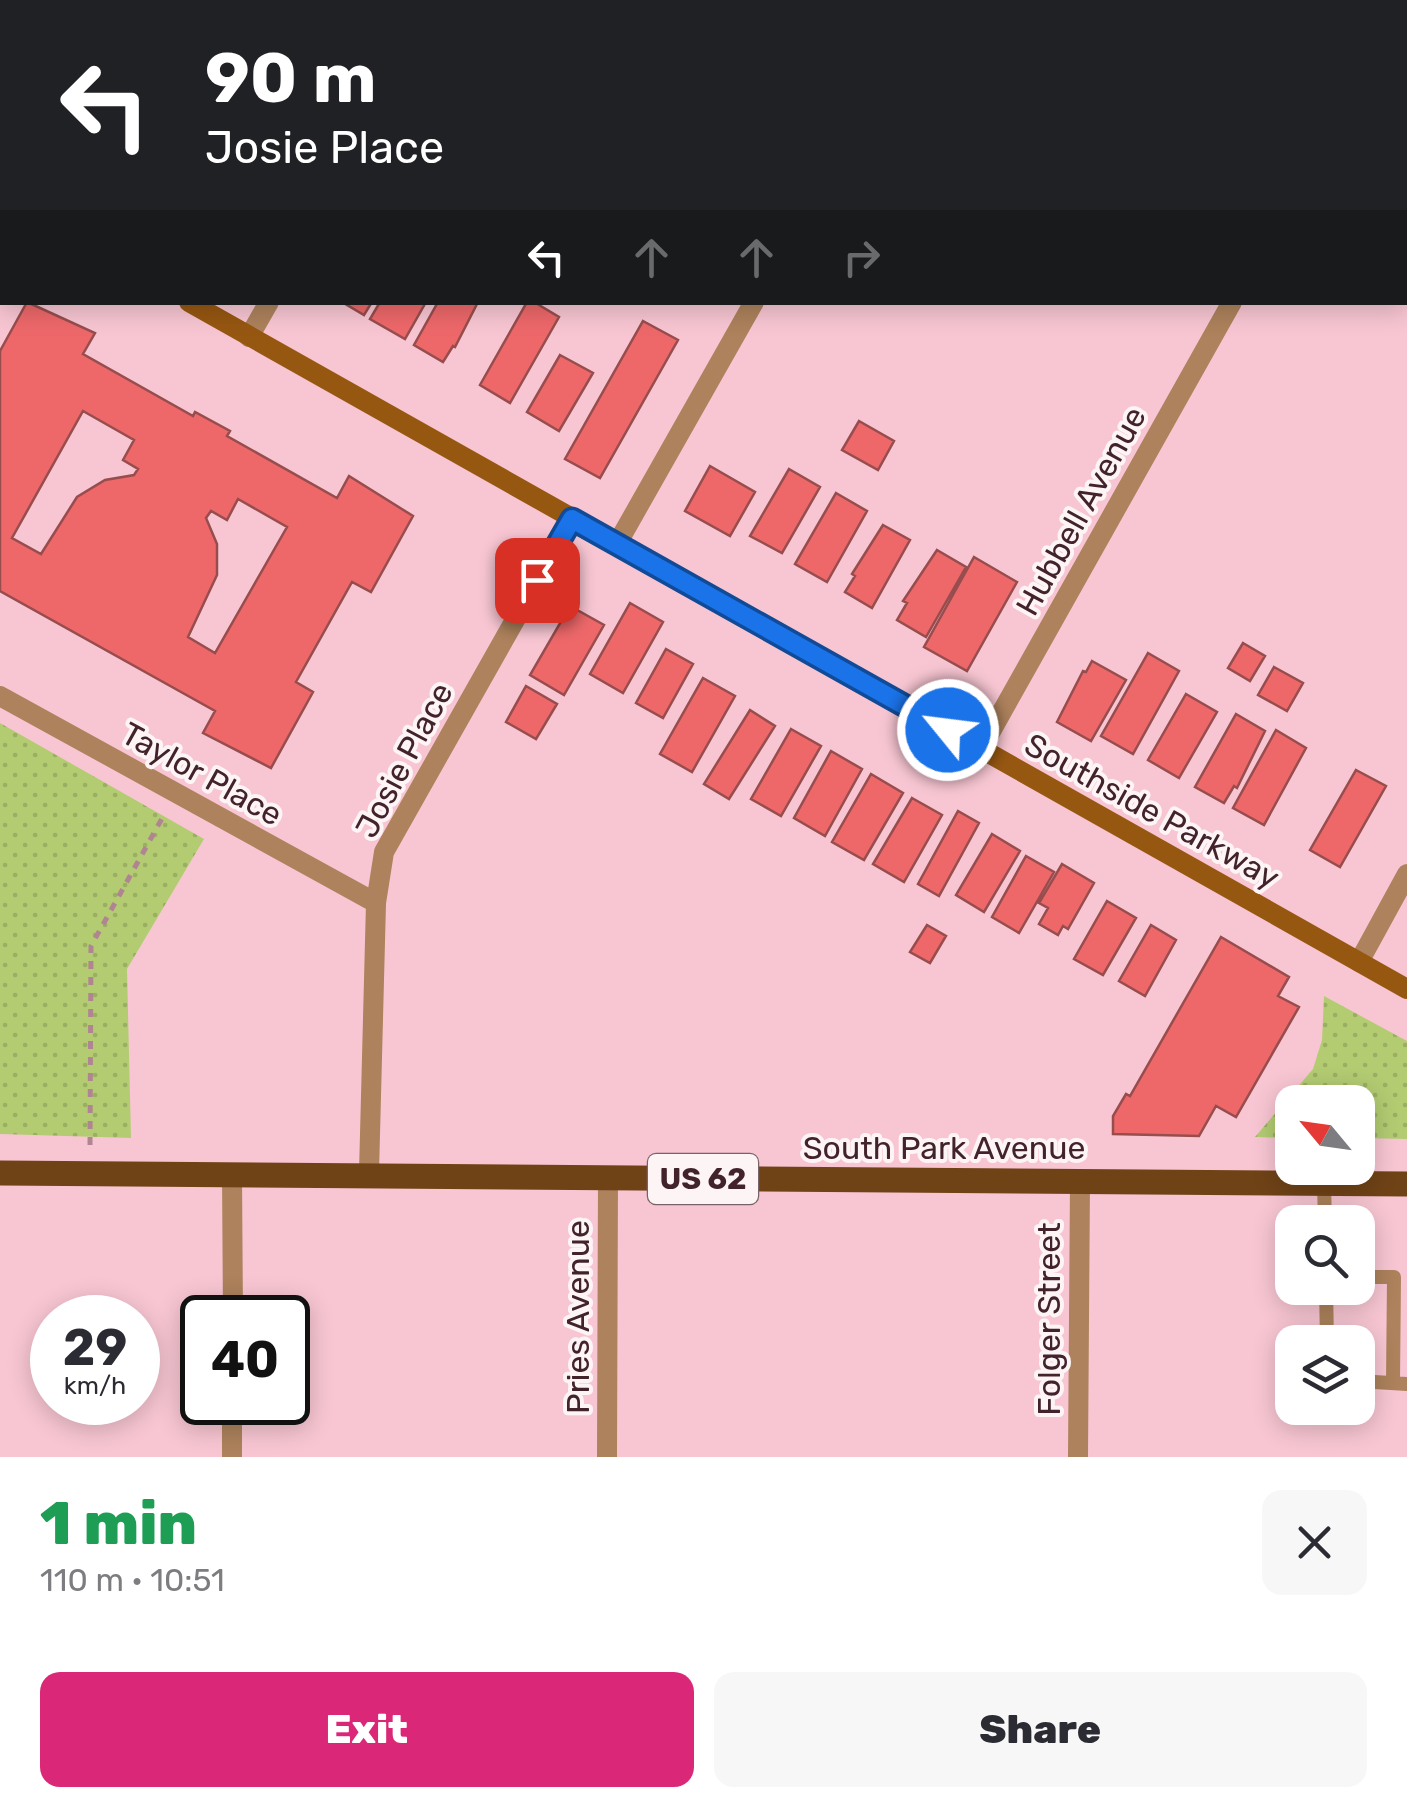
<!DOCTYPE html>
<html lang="en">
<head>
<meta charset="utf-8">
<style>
	:root { --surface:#fff; --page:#f7f7f7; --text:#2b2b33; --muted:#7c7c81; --accent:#db2777 }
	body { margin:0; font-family:Rubik,sans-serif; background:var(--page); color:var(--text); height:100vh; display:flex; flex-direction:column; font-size:38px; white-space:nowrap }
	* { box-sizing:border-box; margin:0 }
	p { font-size:32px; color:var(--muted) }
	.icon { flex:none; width:55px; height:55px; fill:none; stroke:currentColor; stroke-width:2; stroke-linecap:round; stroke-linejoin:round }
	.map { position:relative; height:1457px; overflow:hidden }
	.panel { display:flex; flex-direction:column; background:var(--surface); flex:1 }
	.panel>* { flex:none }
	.top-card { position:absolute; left:0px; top:0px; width:1408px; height:305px; box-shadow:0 5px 25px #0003; background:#202124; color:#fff; overflow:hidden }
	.needle { width:65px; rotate:299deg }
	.fabs { position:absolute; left:1275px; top:1085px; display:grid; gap:20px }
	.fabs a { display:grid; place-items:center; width:100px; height:100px; border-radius:20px; background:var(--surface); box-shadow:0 5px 25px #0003; font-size:50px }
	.speed { position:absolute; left:30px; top:1295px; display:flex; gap:20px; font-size:50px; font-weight:700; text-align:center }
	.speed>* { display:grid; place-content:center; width:130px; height:130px; border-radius:50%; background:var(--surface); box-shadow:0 5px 25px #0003; line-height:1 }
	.speed small { font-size:25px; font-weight:400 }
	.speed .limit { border:5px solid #111; border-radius:15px; background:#fff; color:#111 }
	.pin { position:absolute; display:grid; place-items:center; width:85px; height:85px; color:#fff; margin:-42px; border-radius:20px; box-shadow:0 5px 15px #0006 }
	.me { position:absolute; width:110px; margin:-55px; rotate:299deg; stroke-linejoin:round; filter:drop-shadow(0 0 8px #0008) }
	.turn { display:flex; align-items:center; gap:35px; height:210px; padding:0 40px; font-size:45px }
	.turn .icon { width:130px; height:130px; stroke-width:2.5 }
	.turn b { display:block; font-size:70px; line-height:85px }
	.lanes { display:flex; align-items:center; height:95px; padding:0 40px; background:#0003; justify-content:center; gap:50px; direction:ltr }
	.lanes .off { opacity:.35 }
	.round { display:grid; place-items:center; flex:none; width:105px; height:105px; border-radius:20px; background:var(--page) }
	.summary { display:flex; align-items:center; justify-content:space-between; height:170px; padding:0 40px }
	h1 { font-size:60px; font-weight:800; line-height:75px; color:#1e9e55 }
	.action { display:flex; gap:20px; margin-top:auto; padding:20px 40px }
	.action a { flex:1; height:115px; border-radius:20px; background:var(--accent); color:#fff; font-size:40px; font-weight:800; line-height:115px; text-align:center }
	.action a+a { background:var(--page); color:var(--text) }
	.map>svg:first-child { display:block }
</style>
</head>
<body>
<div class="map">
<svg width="1407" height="1457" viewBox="0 0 1407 1457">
	<defs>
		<pattern id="park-dots" width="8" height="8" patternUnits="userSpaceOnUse" patternTransform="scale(2.5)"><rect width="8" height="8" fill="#b3cc72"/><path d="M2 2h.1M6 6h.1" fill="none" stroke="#9baf63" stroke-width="1.8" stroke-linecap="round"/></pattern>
	</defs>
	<rect width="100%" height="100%" fill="#f8c6d3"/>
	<path fill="url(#park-dots)" d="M 0,723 L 204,839 L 127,969 L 131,1138 L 0,1134 Z
		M 1324,996 L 1407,1041 L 1407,1139 L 1358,1138 L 1358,1102 L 1292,1102 L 1292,1138 L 1255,1137 L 1313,1069 L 1322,1040 Z"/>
	<path fill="#ee686a" stroke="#974d4d" stroke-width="2.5" fill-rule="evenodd" d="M 27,302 L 95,333 L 83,354 L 193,416 L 195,412 L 230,431 L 227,436 L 337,498 L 349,476 L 413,516 L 371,592 L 352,582 L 296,682 L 313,692 L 271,768 L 203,733 L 215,711 L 0,591 L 0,351 ZM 83,411 L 134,440 L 123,460 L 138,469 L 134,475 L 105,480 L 77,497 L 41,554 L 12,538 ZM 238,499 L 287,527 L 215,653 L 188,637 L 217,575 L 217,544 L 206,518 L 211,511 L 227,520 Z
		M 342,302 L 372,302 L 364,315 Z
		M 380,302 L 426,302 L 405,339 L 370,319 Z
		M 438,302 L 478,302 L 455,347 L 453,346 L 443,362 L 414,345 Z
		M 527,302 L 534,302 L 559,317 L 510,403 L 480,385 Z
		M 643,321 L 678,340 L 600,478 L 565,459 Z
		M 560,355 L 593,373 L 559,431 L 527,412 Z
		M 859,421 L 894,441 L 878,470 L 842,450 Z
		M 710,466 L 755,492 L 730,536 L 685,511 Z
		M 789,469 L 820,487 L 782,553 L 750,536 Z
		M 836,493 L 867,511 L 827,582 L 795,564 Z
		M 883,525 L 910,540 L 872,608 L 845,592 L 855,576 L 852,574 Z
		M 937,550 L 966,567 L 926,637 L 897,620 L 907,603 L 903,601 Z
		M 974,557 L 1017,582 L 967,671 L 924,647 Z
		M 630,603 L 663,622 L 623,693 L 590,674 Z
		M 570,606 L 604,625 L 564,695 L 530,675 Z
		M 1243,643 L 1265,656 L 1250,681 L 1228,668 Z
		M 666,649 L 693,664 L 663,718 L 636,703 Z
		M 1148,653 L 1179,671 L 1133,754 L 1101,736 Z
		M 1092,661 L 1126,680 L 1091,741 L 1057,722 L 1083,671 L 1086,672 Z
		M 1274,667 L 1303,683 L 1287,711 L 1258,695 Z
		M 703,678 L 735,696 L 692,772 L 660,754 Z
		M 526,686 L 557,704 L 536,739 L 506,722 Z
		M 1186,694 L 1217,712 L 1179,778 L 1148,760 Z
		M 750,710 L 775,726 L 729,799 L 704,784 Z
		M 1236,714 L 1265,731 L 1237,788 L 1234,786 L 1224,803 L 1195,787 Z
		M 791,729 L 821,746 L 781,816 L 751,799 Z
		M 1276,730 L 1306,748 L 1264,825 L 1233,808 Z
		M 831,751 L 862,769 L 825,836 L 794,818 Z
		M 1356,770 L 1386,786 L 1340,867 L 1310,850 Z
		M 871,774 L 903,793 L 864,860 L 832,842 Z
		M 912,798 L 942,815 L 904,882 L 873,864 Z
		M 958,811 L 979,823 L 939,896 L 918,884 Z
		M 992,834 L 1020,851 L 984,912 L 956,895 Z
		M 1026,856 L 1054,872 L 1019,933 L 992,917 Z
		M 1062,864 L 1094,883 L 1068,929 L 1063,926 L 1058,935 L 1039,924 L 1048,908 L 1039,903 Z
		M 1107,901 L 1136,918 L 1103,975 L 1074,959 Z
		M 927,925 L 946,936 L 930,963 L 910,952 Z
		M 1151,925 L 1176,940 L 1145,996 L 1119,981 Z
		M 1221,937 L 1289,977 L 1278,996 L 1299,1007 L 1236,1117 L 1216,1106 L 1199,1136 L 1113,1134 L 1113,1116 L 1126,1094 L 1130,1096 Z"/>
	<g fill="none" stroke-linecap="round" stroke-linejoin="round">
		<path stroke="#b08591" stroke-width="5" stroke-dasharray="8 8" stroke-linecap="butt" d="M 90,1145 L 91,946 L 164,815"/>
		<path stroke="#ad825c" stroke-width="14" d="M 1324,1184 L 1325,1222
			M 1358,1277 L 1394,1277 L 1393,1383
			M 1326,1288 L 1327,1342
			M 1358,1381 L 1407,1384"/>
		<path stroke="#ad825c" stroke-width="20" d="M 442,2 L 443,0
			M 923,2 L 925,0
			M 1401,2 L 1402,0
			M 249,337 L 269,302
			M 617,544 L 754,302
			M 0,696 L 376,903
			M 981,749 L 1232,302
			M 1359,962 L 1407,874
			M 369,1173 L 376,903 L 384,852 L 572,519
			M 232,1174 L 233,1318
			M 232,1457 L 232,1402
			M 607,1457 L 608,1178
			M 1078,1457 L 1080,1181"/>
		<path stroke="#965711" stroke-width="20" d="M 0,195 L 2,196
			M 189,302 L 1407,989"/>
		<path stroke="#704317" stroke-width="25" d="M 0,1173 C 469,1176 938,1180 1407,1184"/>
	</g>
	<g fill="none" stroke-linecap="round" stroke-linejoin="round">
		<g stroke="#114b97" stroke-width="25">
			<path id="route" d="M 537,580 L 572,519 L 948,730"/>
		</g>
		<use href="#route" stroke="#1a73e8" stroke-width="18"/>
	</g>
	<g text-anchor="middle" stroke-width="8" stroke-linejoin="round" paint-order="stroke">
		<rect fill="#fdf4f6" stroke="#7a6269" stroke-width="2.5" x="648" y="1154" width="110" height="50" rx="8"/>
		<g font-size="30" font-weight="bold" fill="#42232c">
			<text x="703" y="1189">US 62</text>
		</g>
		<g font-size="32" fill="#42232c" stroke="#fdf4f6">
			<text transform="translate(1081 511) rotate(-61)" y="11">Hubbell Avenue</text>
			<text transform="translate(404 760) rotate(-62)" y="11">Josie Place</text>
			<text transform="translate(202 774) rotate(29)" y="11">Taylor Place</text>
			<text transform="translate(1152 811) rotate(29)" y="11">Southside Parkway</text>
			<text x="944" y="1159">South Park Avenue</text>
			<text transform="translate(578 1317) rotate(-90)" y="11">Pries Avenue</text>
			<text transform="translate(1049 1319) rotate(-90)" y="11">Folger Street</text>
		</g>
	</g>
</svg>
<div class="fabs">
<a><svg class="needle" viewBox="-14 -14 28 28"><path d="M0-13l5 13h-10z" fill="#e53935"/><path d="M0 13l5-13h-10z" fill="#7c7c81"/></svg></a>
<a><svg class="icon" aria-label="search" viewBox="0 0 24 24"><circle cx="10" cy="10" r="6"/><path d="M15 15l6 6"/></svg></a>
<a><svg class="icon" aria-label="layers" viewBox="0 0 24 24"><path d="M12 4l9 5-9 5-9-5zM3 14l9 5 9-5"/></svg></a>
</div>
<div class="speed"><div>29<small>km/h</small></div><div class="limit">40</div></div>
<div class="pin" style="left:537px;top:580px;background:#d93025"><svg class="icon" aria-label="arrive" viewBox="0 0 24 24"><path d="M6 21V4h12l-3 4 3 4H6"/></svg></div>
<svg class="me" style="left:948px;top:730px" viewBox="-20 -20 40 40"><circle r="17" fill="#1a73e8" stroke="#fff" stroke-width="3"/><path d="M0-11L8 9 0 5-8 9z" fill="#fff"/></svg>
<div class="top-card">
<div class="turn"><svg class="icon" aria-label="left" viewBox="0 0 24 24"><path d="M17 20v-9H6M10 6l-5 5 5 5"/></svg><div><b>90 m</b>Josie Place</div></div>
<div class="lanes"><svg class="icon" aria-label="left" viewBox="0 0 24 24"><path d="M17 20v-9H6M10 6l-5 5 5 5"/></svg><svg class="icon off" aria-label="ahead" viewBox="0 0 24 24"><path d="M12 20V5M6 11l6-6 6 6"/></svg><svg class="icon off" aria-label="ahead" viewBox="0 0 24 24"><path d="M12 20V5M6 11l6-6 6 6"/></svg><svg class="icon off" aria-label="right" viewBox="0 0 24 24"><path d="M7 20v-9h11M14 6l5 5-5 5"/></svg></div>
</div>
</div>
<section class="panel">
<div class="summary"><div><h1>1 min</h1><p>110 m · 10:51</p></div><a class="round"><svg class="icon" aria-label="close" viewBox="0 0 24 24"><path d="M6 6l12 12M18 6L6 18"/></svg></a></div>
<div class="action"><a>Exit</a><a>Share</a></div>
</section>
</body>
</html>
